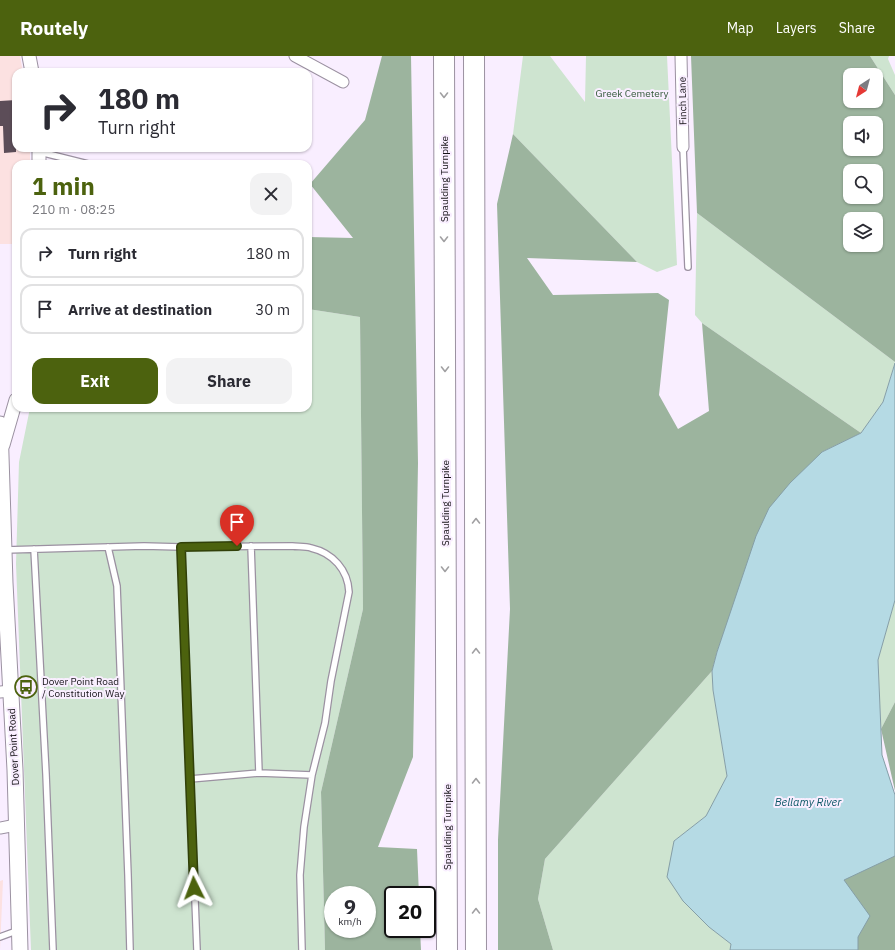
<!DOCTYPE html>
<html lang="en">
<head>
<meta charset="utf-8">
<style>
	:root { --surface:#fff; --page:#f2f2f3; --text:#2b2b33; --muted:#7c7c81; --line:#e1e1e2; --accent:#4c620e }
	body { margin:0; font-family:"IBM Plex Sans",sans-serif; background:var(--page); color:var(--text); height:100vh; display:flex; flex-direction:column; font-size:15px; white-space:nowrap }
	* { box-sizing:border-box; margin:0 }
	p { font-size:13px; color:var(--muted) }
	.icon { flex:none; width:22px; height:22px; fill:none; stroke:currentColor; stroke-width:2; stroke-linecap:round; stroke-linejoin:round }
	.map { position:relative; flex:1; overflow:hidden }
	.side { position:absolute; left:12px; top:104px; width:300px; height:252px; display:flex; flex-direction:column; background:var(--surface); border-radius:12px; box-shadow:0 1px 3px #0004 }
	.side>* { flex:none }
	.guide { position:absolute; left:12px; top:12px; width:300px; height:84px; border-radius:12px; box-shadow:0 1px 3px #0004; background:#fff; color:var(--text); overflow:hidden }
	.needle { width:26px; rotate:216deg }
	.controls { position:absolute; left:843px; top:12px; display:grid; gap:8px }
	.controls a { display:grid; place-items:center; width:40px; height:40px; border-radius:8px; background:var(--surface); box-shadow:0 1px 3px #0004; font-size:20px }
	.speed { position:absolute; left:324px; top:830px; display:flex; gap:8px; font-size:20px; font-weight:700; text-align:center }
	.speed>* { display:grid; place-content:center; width:52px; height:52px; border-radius:50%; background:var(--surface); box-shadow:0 1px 3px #0004; line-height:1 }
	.speed small { font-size:10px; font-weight:400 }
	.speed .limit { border:2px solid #111; border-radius:6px; background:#fff; color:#111 }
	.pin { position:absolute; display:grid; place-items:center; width:34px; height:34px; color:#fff; margin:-41px -17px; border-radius:50% 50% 50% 0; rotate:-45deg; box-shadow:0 0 4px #0007 }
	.pin .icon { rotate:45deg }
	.me { position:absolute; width:44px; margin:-22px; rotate:357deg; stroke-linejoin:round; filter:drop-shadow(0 0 3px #0008) }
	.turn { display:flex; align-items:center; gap:14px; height:84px; padding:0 20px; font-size:18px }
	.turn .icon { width:52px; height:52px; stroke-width:2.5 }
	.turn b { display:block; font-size:28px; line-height:34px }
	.round { display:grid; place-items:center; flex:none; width:42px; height:42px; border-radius:12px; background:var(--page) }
	.head { display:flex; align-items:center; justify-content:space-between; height:68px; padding:0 20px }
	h1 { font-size:24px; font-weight:800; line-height:30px; color:var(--accent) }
	.button { display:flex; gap:8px; margin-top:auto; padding:8px 20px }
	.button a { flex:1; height:46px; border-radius:12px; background:var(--accent); color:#fff; font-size:16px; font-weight:800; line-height:46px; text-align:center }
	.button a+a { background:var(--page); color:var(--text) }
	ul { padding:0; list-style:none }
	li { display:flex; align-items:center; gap:12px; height:50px; margin:0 8px 6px; padding:0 12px; border:2px solid var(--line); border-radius:12px }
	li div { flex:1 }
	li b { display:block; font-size:15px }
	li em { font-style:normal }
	header { display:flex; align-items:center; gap:24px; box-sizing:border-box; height:56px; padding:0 20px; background:var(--accent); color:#fff }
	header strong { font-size:19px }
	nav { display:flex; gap:22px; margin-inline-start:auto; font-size:14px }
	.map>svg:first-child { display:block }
</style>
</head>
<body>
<header>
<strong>Routely</strong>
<nav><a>Map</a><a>Layers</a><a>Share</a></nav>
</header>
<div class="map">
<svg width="895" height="894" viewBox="0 0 895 894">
	<rect width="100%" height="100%" fill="#f9eeff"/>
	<path fill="#fce1e1" d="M 0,0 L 20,0 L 23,16 L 16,16 L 16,92 L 30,92 L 30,108 L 16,108 L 16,188 L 0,188 Z
		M 3,824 L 0,894 L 0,825 Z"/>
	<path fill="#cee4d0" d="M 523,0 L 550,0 L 585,46 L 586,0 L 667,0 L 677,209 L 657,216 L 637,206 L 513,78 Z
		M 870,0 L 889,0 L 888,3 L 895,19 L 895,39 Z
		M 697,157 L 895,306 L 883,346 L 861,377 L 702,267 L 695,259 Z
		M 308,253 L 360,261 L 363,553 L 321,736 L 325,894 L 31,894 L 16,508 L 19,406 L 30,352 L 308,352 Z
		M 895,544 L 895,646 L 881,673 L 878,604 Z
		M 712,615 L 713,634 L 727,720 L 706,760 L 674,785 L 709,871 L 731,888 L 730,894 L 553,894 L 538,843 L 545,803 Z"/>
	<path fill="#9cb49e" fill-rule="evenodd" d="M 382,0 L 411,0 L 418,407 L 413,701 L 378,791 L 417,793 L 419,839 L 393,839 L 393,873 L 420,873 L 421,894 L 325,894 L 321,736 L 363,553 L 360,261 L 308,253 L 308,181 L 353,182 L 310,128 L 365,64 ZM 333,839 L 367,839 L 367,873 L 333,873 Z
		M 691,0 L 870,0 L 895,39 L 895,306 L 697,157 ZM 850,19 L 876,19 L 876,45 L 850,45 ZM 850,67 L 876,67 L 876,93 L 850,93 ZM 850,115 L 876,115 L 876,141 L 850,141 ZM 850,163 L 876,163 L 876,189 L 850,189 Z
		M 513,78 L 637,206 L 527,202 L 553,239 L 658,237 L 669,244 L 659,339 L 678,373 L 709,355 L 702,267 L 861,377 L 822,396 L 735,545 L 717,596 L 712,615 L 545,803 L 538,843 L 553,894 L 498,894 L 498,784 L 510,553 L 497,148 Z
		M 895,646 L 895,735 L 881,673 Z
		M 895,780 L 895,894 L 852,894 L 844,824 Z"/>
	<path fill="#b5dae4" stroke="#859ea6" d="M 895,307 L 895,544 L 878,604 L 882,699 L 895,739 L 895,800 L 844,824 L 870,860 L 858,881 L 858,894 L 730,894 L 731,888 L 709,871 L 683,845 L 667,821 L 674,785 L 706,760 L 727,720 L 713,634 L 712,615 L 717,596 L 756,480 L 769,452 L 790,427 L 822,396 L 861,377 L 883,346 Z"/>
	<path fill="#5c4d58" d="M 16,44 L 16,96 L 4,97 L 3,70 L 0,70 L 0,45 Z"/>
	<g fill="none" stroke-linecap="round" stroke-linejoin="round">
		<g stroke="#9b91a1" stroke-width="8">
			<path id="service" d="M 683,91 L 688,211
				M 40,96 L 88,108
				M 251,490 L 259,717
				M 108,491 L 117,530 L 128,819 L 130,894
				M 181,491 L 197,894
				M 34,493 L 46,718 L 53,894
				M 5,494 L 144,490 L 181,491 L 292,490 C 298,491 305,490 311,492 C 333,497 348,514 349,536 L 331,625 L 325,667 L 312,719 L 259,717 L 190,723
				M 0,881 L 19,874
				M 302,894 L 300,819 L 304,771 L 312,719"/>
		</g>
		<g stroke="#9b91a1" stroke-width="13">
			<path id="minor" d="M 295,0 L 343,26
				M 681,0 L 683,91
				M 0,636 L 10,635
				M 0,772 L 16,769"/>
		</g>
		<g stroke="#9b91a1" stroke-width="15">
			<path id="tertiary" d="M 29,0 L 32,16
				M 39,108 L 39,92
				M 3,389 L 16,344"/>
		</g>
		<g stroke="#9b91a1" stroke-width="17">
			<path id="secondary" d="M 0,368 L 5,527 L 15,714 L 20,894"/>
		</g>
		<g stroke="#9b91a1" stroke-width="22">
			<path id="motorway" d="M 444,0 L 447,894
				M 474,0 L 476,894"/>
		</g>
		<use href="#service" stroke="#fff" stroke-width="5.5"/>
		<use href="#minor" stroke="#fff" stroke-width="11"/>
		<use href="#tertiary" stroke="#fff" stroke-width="13"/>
		<use href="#secondary" stroke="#fff" stroke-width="15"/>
		<use href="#motorway" stroke="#fff" stroke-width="20"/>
	</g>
	<defs><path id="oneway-chevron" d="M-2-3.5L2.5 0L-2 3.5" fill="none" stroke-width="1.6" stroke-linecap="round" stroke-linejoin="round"/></defs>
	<g stroke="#a1a0a2">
		<use href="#oneway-chevron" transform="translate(444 39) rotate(90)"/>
		<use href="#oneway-chevron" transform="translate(444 183) rotate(90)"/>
		<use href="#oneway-chevron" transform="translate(445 313) rotate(90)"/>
		<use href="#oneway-chevron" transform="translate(476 465) rotate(-90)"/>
		<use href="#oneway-chevron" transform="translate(445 513) rotate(90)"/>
		<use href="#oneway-chevron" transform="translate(476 595) rotate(-90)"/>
		<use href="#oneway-chevron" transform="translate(476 725) rotate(-90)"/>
		<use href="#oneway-chevron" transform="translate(476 855) rotate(-90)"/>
	</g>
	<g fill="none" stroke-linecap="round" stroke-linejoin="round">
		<g stroke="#314009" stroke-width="10">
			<path id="route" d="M 194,832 L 181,491 L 237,490"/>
		</g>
		<use href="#route" stroke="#4c620e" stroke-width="7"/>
	</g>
	<defs>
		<g id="bus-ring" transform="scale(1.15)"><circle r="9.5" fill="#f9eeff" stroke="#4c620e" stroke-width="1.5"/><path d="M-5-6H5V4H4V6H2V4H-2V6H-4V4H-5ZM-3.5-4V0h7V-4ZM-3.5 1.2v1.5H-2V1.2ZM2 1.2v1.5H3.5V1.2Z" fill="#4c620e"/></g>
	</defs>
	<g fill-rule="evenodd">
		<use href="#bus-ring" x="26" y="631"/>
	</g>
	<g text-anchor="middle" stroke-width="4" stroke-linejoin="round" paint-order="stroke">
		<g font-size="10" fill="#305736" stroke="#f9eeff">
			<text x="632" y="41">Greek Cemetery</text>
		</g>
		<g font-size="10" fill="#151217" stroke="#f9eeff">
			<text transform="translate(682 45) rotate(-91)" y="4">Finch Lane</text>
			<text transform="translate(444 123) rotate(-90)" y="4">Spaulding Turnpike</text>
			<text transform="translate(445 447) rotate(-90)" y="4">Spaulding Turnpike</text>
			<text transform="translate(13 691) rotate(-93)" y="4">Dover Point Road</text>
			<text transform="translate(447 771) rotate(-90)" y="4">Spaulding Turnpike</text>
		</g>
		<g font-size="10" fill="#151217" stroke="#f9eeff" text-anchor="start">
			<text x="42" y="629">Dover Point Road<tspan x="42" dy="12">/ Constitution Way</tspan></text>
		</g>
		<g font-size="11" font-style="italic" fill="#0c5766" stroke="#f9eeff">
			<text x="808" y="750">Bellamy River</text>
		</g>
	</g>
</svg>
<div class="controls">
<a><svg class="needle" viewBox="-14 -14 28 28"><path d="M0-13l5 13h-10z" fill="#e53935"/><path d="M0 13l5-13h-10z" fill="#7c7c81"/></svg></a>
<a><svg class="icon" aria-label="sound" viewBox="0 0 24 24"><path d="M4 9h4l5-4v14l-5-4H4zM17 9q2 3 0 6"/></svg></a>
<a><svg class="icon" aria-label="search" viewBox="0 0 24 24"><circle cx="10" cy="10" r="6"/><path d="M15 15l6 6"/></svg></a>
<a><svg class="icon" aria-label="layers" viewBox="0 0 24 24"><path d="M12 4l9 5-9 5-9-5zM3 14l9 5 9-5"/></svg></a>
</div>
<div class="speed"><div>9<small>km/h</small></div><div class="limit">20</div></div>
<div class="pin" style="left:237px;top:490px;background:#d93025"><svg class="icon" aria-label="arrive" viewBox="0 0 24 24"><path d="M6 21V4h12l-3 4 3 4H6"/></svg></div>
<svg class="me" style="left:194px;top:832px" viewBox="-20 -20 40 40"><path d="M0-17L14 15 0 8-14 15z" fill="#4c620e" stroke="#fff" stroke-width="4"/></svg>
<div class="guide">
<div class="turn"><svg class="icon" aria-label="right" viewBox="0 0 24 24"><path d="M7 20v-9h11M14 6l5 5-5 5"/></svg><div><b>180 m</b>Turn right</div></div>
</div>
<section class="side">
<div class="head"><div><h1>1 min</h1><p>210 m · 08:25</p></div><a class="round"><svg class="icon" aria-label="close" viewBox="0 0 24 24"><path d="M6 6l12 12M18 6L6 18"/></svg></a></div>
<ul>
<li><svg class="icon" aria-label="right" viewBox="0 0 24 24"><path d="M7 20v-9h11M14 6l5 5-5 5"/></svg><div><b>Turn right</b></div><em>180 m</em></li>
<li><svg class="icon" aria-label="arrive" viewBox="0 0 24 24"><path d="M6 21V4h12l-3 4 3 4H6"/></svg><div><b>Arrive at destination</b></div><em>30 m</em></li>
</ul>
<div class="button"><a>Exit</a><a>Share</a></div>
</section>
</div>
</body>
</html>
